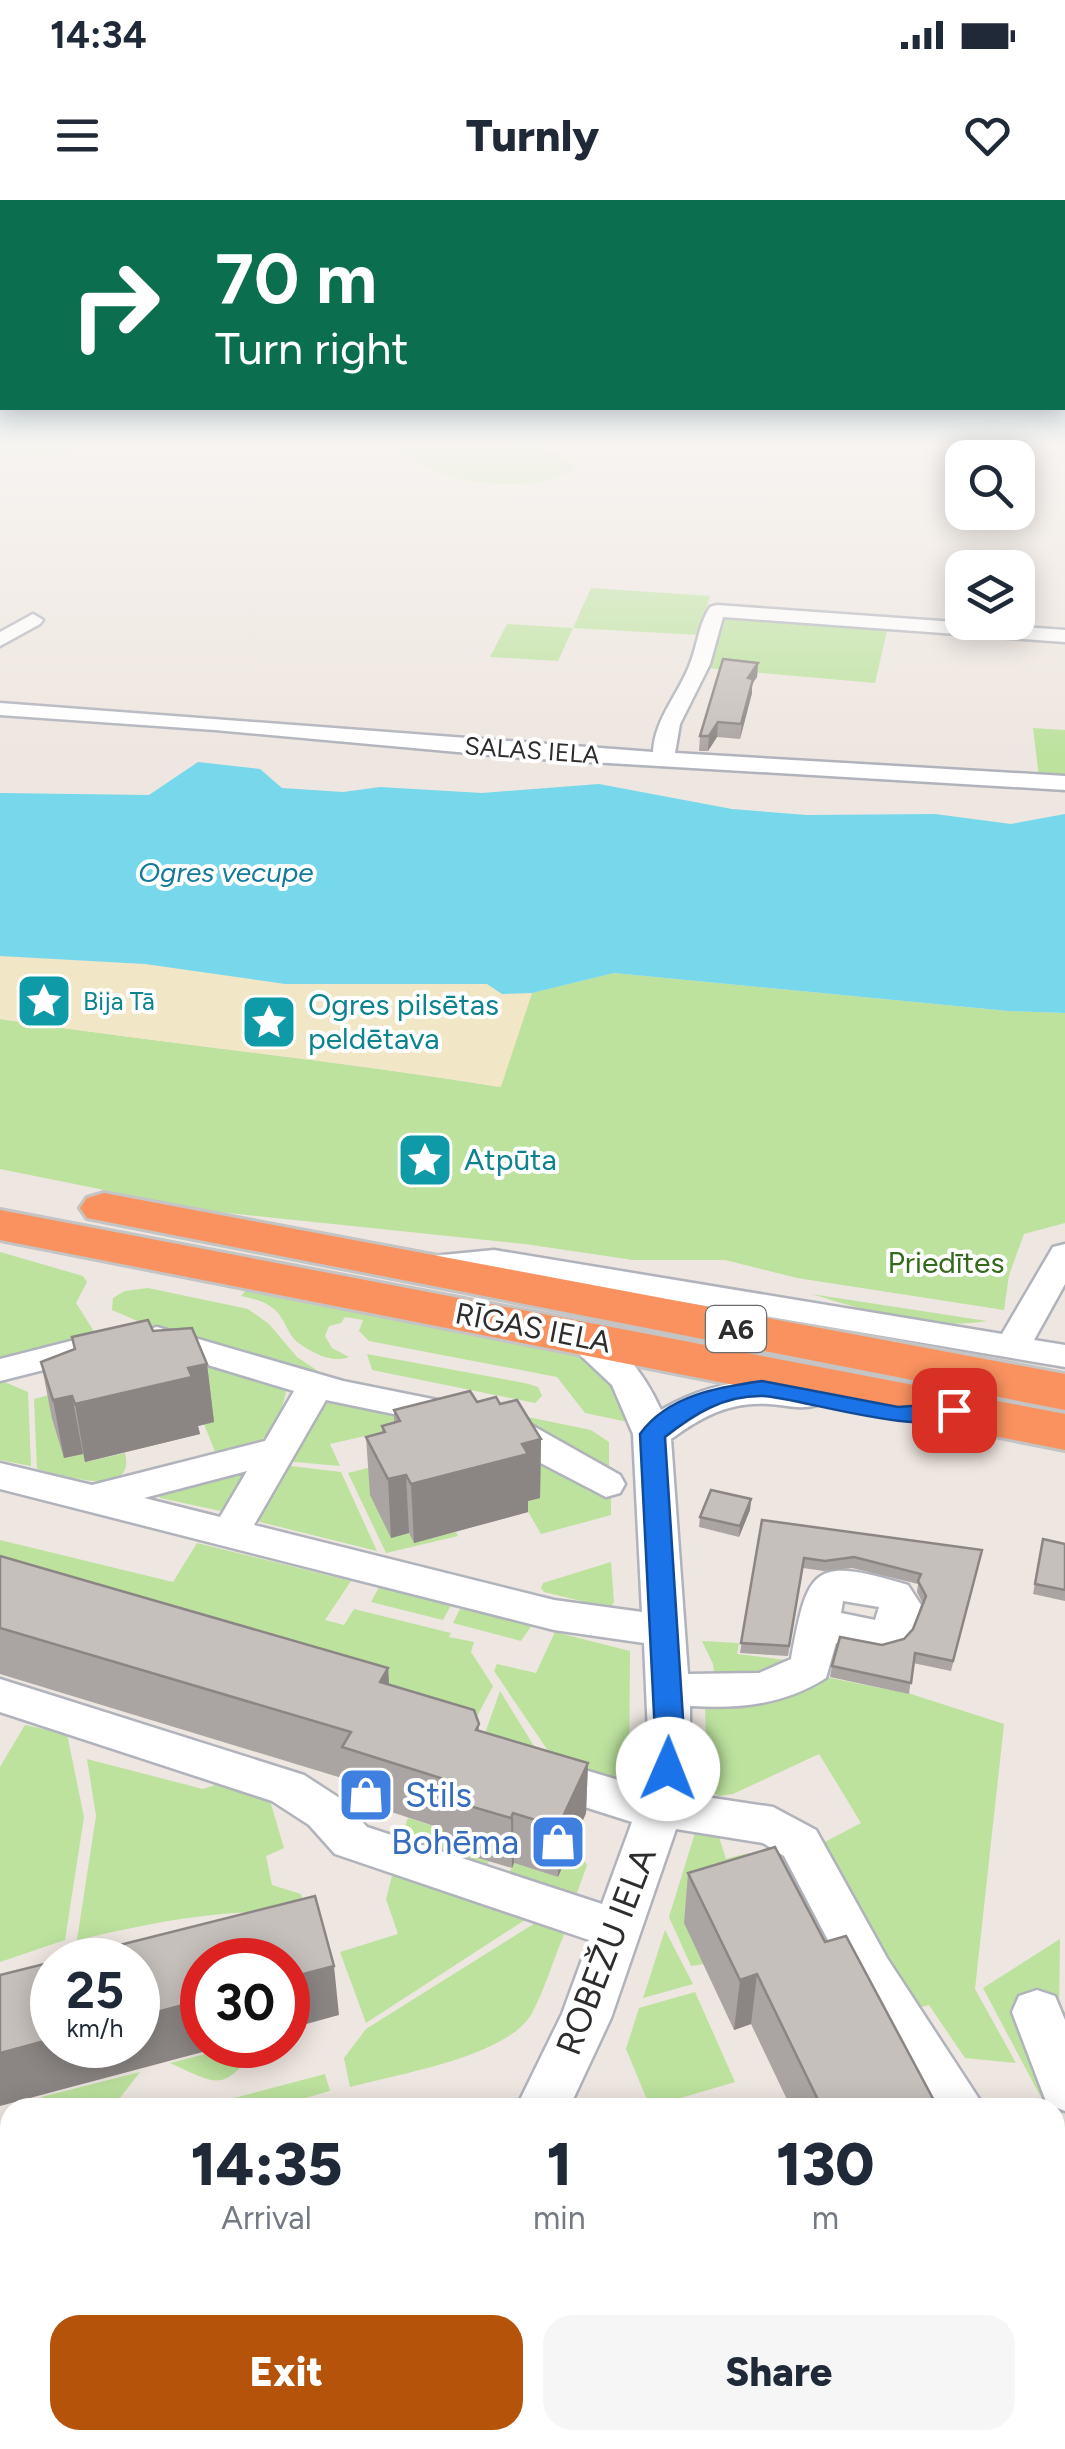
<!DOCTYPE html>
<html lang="en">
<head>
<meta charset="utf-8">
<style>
	:root { --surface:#fff; --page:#f6f6f7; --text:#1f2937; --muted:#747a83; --accent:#b45309 }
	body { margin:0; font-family:Figtree,sans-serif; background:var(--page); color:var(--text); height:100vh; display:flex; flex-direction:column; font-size:38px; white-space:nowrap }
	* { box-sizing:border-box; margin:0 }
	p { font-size:32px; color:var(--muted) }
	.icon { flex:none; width:55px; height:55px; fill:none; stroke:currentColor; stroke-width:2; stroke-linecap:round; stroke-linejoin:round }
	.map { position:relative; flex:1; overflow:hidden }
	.panel { position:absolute; left:0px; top:1898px; width:1065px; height:352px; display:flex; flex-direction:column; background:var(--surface); border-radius:30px 30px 0 0; box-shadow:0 5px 25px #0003 }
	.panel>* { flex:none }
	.guide { position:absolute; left:0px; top:0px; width:1065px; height:210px; box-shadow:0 5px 25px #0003; background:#0b6e4f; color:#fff; overflow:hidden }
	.tools { position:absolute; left:945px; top:240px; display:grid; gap:20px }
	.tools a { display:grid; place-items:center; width:90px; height:90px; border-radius:20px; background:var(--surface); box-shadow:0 5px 25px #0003; font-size:50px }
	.speed { position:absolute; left:30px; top:1738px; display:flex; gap:20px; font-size:50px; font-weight:700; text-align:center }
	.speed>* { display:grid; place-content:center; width:130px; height:130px; border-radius:50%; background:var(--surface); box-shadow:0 5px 25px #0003; line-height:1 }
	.speed small { font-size:25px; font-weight:400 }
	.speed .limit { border:15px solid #d22; background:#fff; color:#111 }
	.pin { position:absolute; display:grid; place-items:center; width:85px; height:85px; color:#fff; margin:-42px; border-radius:20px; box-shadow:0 5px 15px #0006 }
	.me { position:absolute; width:110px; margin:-55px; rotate:1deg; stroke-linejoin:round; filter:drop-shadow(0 0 8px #0008) }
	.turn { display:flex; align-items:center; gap:35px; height:210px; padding:0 50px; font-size:45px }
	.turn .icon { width:130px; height:130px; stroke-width:2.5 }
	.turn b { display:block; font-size:70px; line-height:85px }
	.eta { display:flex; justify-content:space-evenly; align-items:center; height:170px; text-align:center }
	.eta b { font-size:60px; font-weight:800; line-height:70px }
	.action { display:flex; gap:20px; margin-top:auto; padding:20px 50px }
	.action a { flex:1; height:115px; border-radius:30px; background:var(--accent); color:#fff; font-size:40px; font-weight:800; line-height:115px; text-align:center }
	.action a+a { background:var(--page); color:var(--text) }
	.status { display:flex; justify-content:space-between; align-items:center; height:70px; padding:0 50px; background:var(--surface); direction:ltr }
	.status svg { height:28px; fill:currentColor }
	header { display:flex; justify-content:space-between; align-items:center; height:130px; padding:0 50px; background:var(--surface); font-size:45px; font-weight:800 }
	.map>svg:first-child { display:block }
</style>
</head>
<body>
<div class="status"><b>14:34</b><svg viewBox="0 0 49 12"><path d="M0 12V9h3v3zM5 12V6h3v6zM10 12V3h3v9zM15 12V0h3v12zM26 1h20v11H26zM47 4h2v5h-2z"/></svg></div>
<header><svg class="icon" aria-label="menu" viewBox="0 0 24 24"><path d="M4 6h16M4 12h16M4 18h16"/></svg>Turnly<svg class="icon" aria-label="heart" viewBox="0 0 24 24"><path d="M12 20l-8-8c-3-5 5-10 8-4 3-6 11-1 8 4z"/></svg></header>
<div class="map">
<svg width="1065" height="2249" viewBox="0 0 1065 2249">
	<rect width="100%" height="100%" fill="#eee6e0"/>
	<path fill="#bce29e" d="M 0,243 L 78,243 C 64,265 23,254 0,254 Z
		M 403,243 L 493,243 L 495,246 C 524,247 557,244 576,268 C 540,297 425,285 398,247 Z
		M 591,388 L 710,396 L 698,435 L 573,428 L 558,461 L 490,457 L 507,424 L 573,428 Z
		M 722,417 L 888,426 L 875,483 L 706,468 Z
		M 1033,528 L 1065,530 L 1065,578 L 1039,577 Z
		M 614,773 L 1008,811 L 1065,813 L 1065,1023 L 1024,1034 L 1009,1075 L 1004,1110 L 797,1078 L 725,1060 L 633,1060 L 525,1044 L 209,1011 L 0,969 L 0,819 C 167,844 334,860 500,887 L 532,793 Z
		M 0,1052 L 83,1076 L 87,1082 L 76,1103 L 95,1133 L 87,1143 L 0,1164 Z
		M 148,1088 L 248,1109 L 269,1124 L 297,1157 L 324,1175 L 170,1135 L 112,1110 L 113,1098 L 125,1091 Z
		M 246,1090 L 272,1090 L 370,1108 L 585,1156 L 626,1196 L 628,1222 L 585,1213 L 557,1177 L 369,1141 L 359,1131 L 363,1120 L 345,1117 L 341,1123 L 329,1126 L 325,1136 L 332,1148 L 349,1157 C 332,1164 310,1152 296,1141 C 288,1133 285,1121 278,1113 C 268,1102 255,1099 241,1096 Z
		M 811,1094 L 987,1121 C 925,1131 870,1111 811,1094 Z
		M 140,1148 L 283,1183 L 286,1193 L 275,1231 L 249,1247 L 216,1254 L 204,1224 L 214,1221 Z
		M 367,1154 L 525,1183 L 538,1187 L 542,1196 L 535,1203 L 372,1170 Z
		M 0,1180 L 28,1192 L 31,1266 L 0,1260 Z
		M 366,1184 L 591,1230 L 609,1242 L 609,1275 L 358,1186 Z
		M 83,1186 L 52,1220 L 65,1258 L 83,1254 L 86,1262 L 125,1253 C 137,1301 59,1274 37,1269 L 34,1199 Z
		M 336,1200 L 415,1218 L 391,1230 L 330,1244 L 340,1266 L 284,1261 L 323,1202 Z
		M 480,1228 L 596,1285 L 598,1293 L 611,1294 L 611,1315 L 541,1334 L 523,1303 L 540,1297 Z
		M 403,1259 L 391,1337 L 409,1333 L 414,1342 L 456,1332 L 458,1336 L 386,1353 L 348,1273 Z
		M 282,1265 L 341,1272 L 377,1351 L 260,1322 L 256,1313 Z
		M 250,1268 L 221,1311 L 160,1298 L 160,1293 Z
		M 0,1340 L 173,1382 L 197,1343 L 351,1381 L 325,1420 L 344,1425 L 354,1409 L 451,1433 L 449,1437 L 474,1442 L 471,1452 L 493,1486 L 466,1537 L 0,1401 Z
		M 611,1362 L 614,1402 L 610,1408 L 544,1392 L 541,1388 L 543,1383 Z
		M 379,1387 L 451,1405 L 443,1420 L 371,1402 Z
		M 460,1409 L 532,1425 L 521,1441 L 453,1423 Z
		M 555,1432 L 630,1451 L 629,1583 L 557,1564 L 494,1471 L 497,1464 L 536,1473 Z
		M 702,1441 L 739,1443 L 737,1454 L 794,1461 L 792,1470 L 715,1480 L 713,1464 Z
		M 820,1476 L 911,1494 L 1004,1524 L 975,1789 L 1016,1863 L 965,1858 L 929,1805 L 911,1810 L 823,1643 L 861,1623 L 819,1554 L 733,1594 L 719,1596 L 707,1588 L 705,1505 Z
		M 500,1491 L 542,1559 L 482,1542 Z
		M 25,1525 L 67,1534 L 84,1617 L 65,1740 L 0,1762 L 0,1567 Z
		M 87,1559 L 203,1589 L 236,1578 L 266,1587 L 284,1648 L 266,1656 L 272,1685 L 301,1694 L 308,1717 C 244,1702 141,1725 77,1740 L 96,1616 Z
		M 408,1618 L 452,1632 L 445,1648 L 489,1661 L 484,1671 L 398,1644 Z
		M 695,1633 L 718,1634 L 726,1659 C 768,1647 786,1646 806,1689 C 812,1703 816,1712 816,1728 L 685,1723 L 704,1764 L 691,1766 L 669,1717 Z
		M 572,1644 L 587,1665 L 577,1693 L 565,1690 L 561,1696 L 507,1678 L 514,1663 L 558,1677 Z
		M 402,1672 L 531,1716 L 366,1823 L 340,1752 L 398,1734 L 386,1699 L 392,1676 Z
		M 540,1720 L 557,1727 L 564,1735 C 553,1760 545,1789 532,1813 C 508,1857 397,1874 350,1887 L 344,1858 L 366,1829 Z
		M 665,1730 L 693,1784 L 643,1798 Z
		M 1060,1739 L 1059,1810 L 1065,1812 L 1065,1913 L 1055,1914 L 1055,1908 L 1046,1907 L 983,1788 Z
		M 695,1792 L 735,1882 L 650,1907 L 626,1849 L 639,1808 Z
		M 240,1845 L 260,1845 C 222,1891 222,1887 170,1863 Z
		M 140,1872 L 113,1907 L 65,1907 L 41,1897 Z
		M 325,1874 L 330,1891 L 273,1907 L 200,1907 Z
		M 547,2240 L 658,2240 L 662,2249 L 550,2249 Z"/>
	<path fill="#f1e6c5" d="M 0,756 L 145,764 L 285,784 L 487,784 L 502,794 L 532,793 L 501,887 C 334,860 167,844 0,819 Z"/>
	<path fill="#77d8eb" d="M 198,562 L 260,569 L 282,588 L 343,592 L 380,587 L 482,593 L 599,584 L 732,609 L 807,615 L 935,614 L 1011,624 L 1065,614 L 1065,813 L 1008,811 L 614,773 L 532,793 L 502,794 L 487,784 L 285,784 L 145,764 L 0,756 L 0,593 L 149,595 Z"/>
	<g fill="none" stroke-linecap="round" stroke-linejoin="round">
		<g stroke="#b0b3bc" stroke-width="5">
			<path id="minor" d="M 717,405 L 1065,430 L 1065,442 L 723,417 L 710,464 L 680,524 L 675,553 L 1065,576 L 1065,590 L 524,558 L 215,530 L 0,515 L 0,503 L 653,552 C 655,517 680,493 691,461 C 698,442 699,424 710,407 Z
				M 33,414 L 43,420 L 40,424 L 0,446 L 0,432 Z
				M 1065,1044 L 1065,1084 L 1034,1140 L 1065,1145 L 1065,1167 L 494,1070 L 424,1075 L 412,1072 L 407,1065 L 412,1058 L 494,1050 L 1002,1134 L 1053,1047 Z
				M 579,1126 C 618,1136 645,1175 661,1210 C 710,1181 761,1174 817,1189 L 822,1197 L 817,1205 C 800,1210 786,1205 769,1204 C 730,1201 701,1217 671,1239 L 688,1474 L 759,1473 L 791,1459 C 808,1367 812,1356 908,1385 L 921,1405 C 904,1464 888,1454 836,1443 L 826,1478 C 783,1505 740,1509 690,1506 L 690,1569 L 686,1594 L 773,1607 L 816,1630 L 887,1758 L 985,1908 L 929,1908 L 853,1788 L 784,1656 L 763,1643 L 676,1629 L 611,1818 L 569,1908 L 516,1908 L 562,1814 L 589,1740 L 335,1654 L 309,1625 L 272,1601 L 0,1512 L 0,1479 L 304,1575 L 341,1599 L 367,1627 L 602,1704 L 632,1622 L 525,1588 L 519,1575 L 525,1562 L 541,1557 L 642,1587 L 648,1534 L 644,1443 L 554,1430 L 0,1289 L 0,1263 L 92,1285 L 265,1241 L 294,1191 L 145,1146 L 139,1138 L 145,1130 L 157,1127 L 343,1181 L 502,1213 L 526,1222 L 620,1275 L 625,1284 L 620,1293 L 606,1297 L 481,1232 L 326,1200 L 254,1325 L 554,1400 L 642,1412 L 633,1234 L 612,1185 L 561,1137 L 567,1129 ZM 247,1271 L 220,1317 L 144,1298 ZM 843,1401 L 879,1407 L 875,1420 L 841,1413 Z
				M 106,1132 L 119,1135 L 124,1143 L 119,1151 L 0,1181 L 0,1159 Z
				M 1037,1790 L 1055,1796 L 1065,1820 L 1065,1911 L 1047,1904 L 1012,1812 L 1019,1796 Z
				M 1055,2018 L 1065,2022 L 1065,2089 L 1055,2085 Z
				M 1055,2213 L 1065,2217 L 1065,2249 L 996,2249 L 1000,2240 L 1055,2240 Z"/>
		</g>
		<g stroke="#c4c4c4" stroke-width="5">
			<path id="major" d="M 10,2007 L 10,2075 L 0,2079 L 0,2009 Z
				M 670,2240 L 746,2240 L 749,2249 L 673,2249 Z"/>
		</g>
		<g stroke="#c4c4c4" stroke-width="6">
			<path id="highway" d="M 104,993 L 1065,1174 L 1065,1210 L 87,1018 L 80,1008 L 87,998 Z
				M 0,1010 L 1065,1214 L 1065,1250 L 0,1040 Z"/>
		</g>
		<use href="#minor" fill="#fff" fill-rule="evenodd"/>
		<use href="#major" fill="#edc066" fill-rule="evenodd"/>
		<use href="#highway" fill="#f9925f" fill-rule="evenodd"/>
	</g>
	<path fill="#aaa5a2" d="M 758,463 L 757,477 L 752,484 L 752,493 L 740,539 L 717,537 L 708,551 L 699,551 L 700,536 Z
		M 72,1137 L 207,1164 L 214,1222 L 198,1226 L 200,1234 L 85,1262 L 83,1254 L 64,1258 L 52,1219 L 41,1162 L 74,1149 Z
		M 500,1204 L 541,1239 L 540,1298 L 528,1301 L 528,1312 L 414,1343 L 409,1333 L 391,1338 L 370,1295 L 366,1237 L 382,1233 L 382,1226 L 394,1223 L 394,1210 Z
		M 751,1299 L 750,1310 L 739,1337 L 699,1327 L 700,1317 Z
		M 762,1320 L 982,1350 L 951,1471 L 913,1463 L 909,1494 L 830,1477 L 832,1466 L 882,1445 L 904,1439 L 913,1429 L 923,1404 L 917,1392 L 918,1384 L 852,1368 L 824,1371 L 803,1368 L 788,1456 L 740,1453 Z
		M 1043,1339 L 1065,1344 L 1065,1401 L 1033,1394 Z
		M 0,1356 L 388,1468 L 389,1485 L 479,1524 L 479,1531 L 588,1563 L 586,1613 L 558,1677 L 514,1663 L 512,1668 L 444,1648 L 443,1629 L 346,1597 L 345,1579 L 0,1474 Z
		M 688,1673 L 825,1742 L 938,1908 L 791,1908 L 751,1824 L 734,1830 L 684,1723 Z"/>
	<path fill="#8b8684" d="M 758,463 L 757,477 L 752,484 L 752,493 L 740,539 L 748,478 Z
		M 718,522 L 717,537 L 708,551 L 709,536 Z
		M 207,1164 L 214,1222 L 198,1226 L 200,1234 L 85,1262 L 75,1204 L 188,1168 Z
		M 72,1196 L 83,1254 L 64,1258 L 53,1200 Z
		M 541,1239 L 540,1298 L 528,1301 L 528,1312 L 414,1343 L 411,1284 L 522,1244 Z
		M 406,1275 L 409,1333 L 391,1338 L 388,1279 Z
		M 751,1299 L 750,1310 L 739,1337 L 740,1326 Z
		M 388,1468 L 391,1518 L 380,1482 Z
		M 588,1563 L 586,1613 L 558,1677 L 558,1627 Z
		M 513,1613 L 514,1663 L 512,1668 L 511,1618 Z
		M 334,1766 L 339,1815 L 288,1829 L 288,1778 Z
		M 757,1774 L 751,1824 L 734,1830 L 740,1780 Z
		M 202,1800 L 202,1845 L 229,1845 L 0,1906 L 0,1853 L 52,1839 L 52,1845 L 138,1845 L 138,1817 Z
		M 1065,2122 L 1065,2152 L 1060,2165 L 1055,2167 L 1055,2126 Z"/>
	<path fill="#c6c0bc" stroke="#8b8684" stroke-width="2.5" d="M 723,459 L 758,463 L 748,478 L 753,479 L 741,524 L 718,522 L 709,536 L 700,536 Z
		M 148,1120 L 153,1131 L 192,1128 L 207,1164 L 188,1168 L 192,1177 L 75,1204 L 72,1196 L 53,1200 L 41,1162 L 75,1149 L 72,1137 Z
		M 470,1191 L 477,1202 L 496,1197 L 500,1204 L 517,1200 L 541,1239 L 522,1244 L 528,1254 L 411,1284 L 406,1275 L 388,1279 L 366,1237 L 385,1232 L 382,1226 L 400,1221 L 394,1210 Z
		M 711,1290 L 751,1299 L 740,1326 L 700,1317 Z
		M 762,1320 L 982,1350 L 953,1461 L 915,1453 L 911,1483 L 832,1466 L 840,1437 L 882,1445 L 904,1439 L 913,1429 L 926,1396 L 918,1381 L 921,1374 L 854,1357 L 825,1361 L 804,1358 L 789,1446 L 741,1443 Z
		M 1043,1339 L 1065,1344 L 1065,1390 L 1035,1384 Z
		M 0,1356 L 388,1468 L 380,1482 L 474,1510 L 479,1524 L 476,1530 L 588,1563 L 558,1627 L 513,1613 L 511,1618 L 442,1598 L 450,1581 L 342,1547 L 351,1532 L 0,1428 Z
		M 775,1647 L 825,1742 L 846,1736 L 938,1908 L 822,1908 L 757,1774 L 740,1780 L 688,1673 Z
		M 315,1696 L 334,1766 L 288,1778 L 288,1760 L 202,1760 L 202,1800 L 138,1817 L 138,1760 L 60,1760 Z
		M 52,1762 L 52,1839 L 0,1853 L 0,1775 Z
		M 1055,2079 L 1065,2098 L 1065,2122 L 1055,2126 Z
		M 10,2152 L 10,2240 L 522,2240 L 524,2249 L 0,2249 L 0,2155 Z"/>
	<linearGradient id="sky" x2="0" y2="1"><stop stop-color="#7bc2e9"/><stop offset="0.44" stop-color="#f7f4f1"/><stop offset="1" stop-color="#f7f4f1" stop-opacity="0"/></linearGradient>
	<rect width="1065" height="558" fill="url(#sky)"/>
	<path fill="#1a73e8" stroke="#114b97" stroke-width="2.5" d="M 762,1181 L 898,1207 L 954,1203 L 966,1210 C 939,1244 803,1198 763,1196 C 724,1195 694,1214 665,1237 L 684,1534 L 682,1569 L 678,1577 L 668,1581 L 657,1577 L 653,1569 L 655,1534 L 640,1234 C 668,1195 719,1187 762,1181 Z"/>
	<defs>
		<g id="sight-square" transform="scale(2.875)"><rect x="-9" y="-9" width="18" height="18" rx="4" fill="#0f9aa8" stroke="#fff"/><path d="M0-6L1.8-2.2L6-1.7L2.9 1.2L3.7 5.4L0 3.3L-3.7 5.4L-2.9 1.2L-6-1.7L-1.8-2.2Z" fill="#fff"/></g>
		<g id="shop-square" transform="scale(2.875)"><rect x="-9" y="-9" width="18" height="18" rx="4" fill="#3f7fe0" stroke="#fff"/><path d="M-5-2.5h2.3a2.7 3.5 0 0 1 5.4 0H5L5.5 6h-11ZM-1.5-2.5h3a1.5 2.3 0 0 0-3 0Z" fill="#fff"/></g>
	</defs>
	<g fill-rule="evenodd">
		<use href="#sight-square" x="44" y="801"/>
		<use href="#sight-square" x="269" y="822"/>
		<use href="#sight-square" x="425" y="960"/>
		<use href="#shop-square" x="366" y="1595"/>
		<use href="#shop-square" x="558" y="1642"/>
	</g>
	<g text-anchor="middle" stroke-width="8" stroke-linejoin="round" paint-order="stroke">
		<g font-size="25" fill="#2d2d2d" stroke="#fff">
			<text transform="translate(532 550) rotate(4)" y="9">SALAS IELA</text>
		</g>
		<g font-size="25" fill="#0d838f" stroke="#fff" text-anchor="start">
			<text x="83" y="810">Bija Tā</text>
		</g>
		<g font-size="28" font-style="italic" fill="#127a9b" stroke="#fff">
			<text x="226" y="682">Ogres vecupe</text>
		</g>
		<rect fill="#fff" stroke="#6c6c6c" stroke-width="2.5" x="706" y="1106" width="60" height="46" rx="8"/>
		<g font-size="28" font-weight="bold" fill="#2d2d2d">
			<text x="736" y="1139">A6</text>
		</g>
		<g font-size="30" fill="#0d838f" stroke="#fff" text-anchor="start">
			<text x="308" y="815">Ogres pilsētas<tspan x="308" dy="34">peldētava</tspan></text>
			<text x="464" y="970">Atpūta</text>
		</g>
		<g font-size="30" fill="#35691d" stroke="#fff">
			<text x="946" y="1073">Priedītes</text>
		</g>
		<g font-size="30" fill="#2d2d2d" stroke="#fff">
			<text transform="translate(533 1128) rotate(11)" y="10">RĪGAS IELA</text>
		</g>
		<g font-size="35" fill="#366cbe" stroke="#fff" text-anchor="start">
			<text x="405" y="1607">Stils</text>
			<text x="519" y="1654" text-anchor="end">Bohēma</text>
		</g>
		<g font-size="35" fill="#2d2d2d" stroke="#fff">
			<text transform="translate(606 1751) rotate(-69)" y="12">ROBEŽU IELA</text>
		</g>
	</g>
</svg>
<div class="tools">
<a><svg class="icon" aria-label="search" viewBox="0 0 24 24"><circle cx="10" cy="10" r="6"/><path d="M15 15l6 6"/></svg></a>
<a><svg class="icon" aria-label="layers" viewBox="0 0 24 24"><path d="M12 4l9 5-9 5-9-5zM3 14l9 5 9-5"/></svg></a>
</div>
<div class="speed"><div>25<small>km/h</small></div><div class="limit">30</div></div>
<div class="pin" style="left:954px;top:1210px;background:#d93025"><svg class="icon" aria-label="arrive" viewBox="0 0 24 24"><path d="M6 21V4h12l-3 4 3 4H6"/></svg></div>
<svg class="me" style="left:668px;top:1569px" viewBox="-20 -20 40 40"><circle r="19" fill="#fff"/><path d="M0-13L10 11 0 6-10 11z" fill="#1a73e8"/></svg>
<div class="guide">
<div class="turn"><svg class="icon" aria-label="right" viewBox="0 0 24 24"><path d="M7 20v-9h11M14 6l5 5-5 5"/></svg><div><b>70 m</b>Turn right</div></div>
</div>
<section class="panel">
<div class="eta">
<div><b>14:35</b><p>Arrival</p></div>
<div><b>1</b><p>min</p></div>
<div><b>130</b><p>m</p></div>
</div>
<div class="action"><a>Exit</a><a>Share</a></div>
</section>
</div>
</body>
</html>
